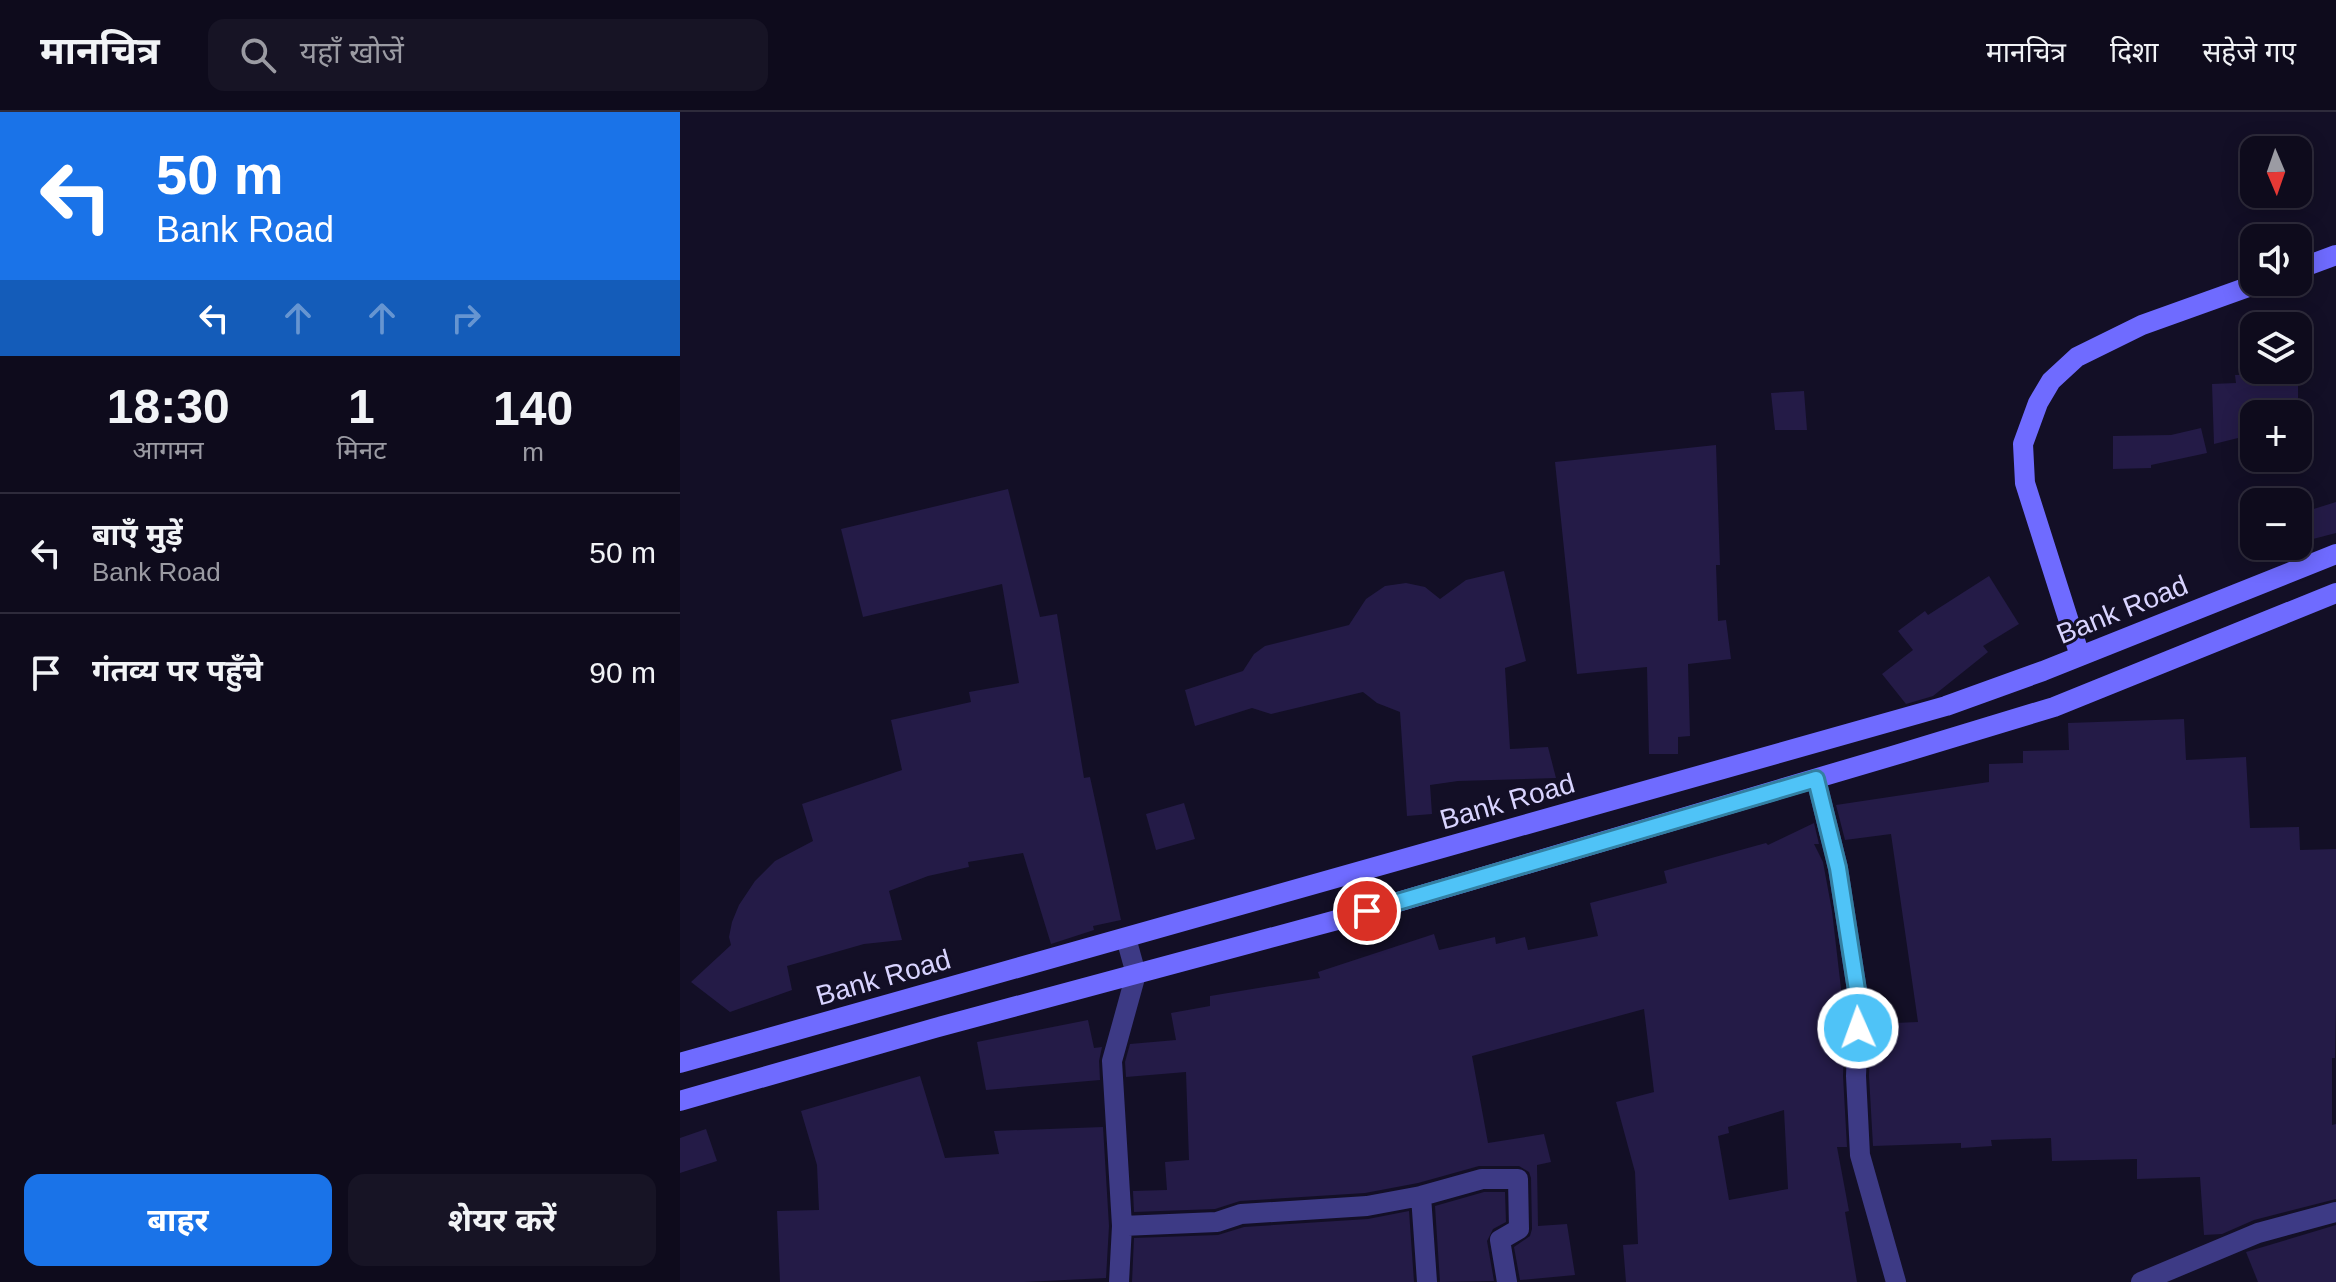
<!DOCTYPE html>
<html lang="hi">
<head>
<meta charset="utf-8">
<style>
	:root { --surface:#0e0b1c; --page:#171425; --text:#f1f3f6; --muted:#9b9ba3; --line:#2e2b3b; --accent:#1a73e8 }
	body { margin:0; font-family:Arial,"Noto Sans Devanagari",sans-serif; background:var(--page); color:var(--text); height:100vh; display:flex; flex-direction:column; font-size:30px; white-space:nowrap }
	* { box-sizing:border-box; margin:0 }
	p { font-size:26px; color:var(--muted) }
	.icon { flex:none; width:44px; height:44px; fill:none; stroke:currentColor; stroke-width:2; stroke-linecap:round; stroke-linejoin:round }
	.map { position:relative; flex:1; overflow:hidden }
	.drawer { display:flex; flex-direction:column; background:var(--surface); width:680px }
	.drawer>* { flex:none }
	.banner { background:#1a73e8; color:#fff; overflow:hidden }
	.needle { width:52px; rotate:178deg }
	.fabs { position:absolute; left:1560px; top:24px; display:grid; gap:16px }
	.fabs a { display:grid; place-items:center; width:72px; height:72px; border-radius:16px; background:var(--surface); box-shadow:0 4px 20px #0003,0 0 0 2px var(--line); font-size:40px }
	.pin { position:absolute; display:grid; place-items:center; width:68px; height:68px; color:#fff; margin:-34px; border:4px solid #fff; border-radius:50%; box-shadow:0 2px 8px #0007 }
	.me { position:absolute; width:88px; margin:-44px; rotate:358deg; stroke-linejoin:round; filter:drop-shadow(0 0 6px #0008) }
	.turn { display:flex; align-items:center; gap:28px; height:168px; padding:0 24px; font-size:36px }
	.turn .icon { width:104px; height:104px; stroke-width:2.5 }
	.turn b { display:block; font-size:56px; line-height:68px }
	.lanes { display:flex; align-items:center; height:76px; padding:0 24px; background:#0003; justify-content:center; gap:40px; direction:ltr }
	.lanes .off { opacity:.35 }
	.eta { display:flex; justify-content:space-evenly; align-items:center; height:136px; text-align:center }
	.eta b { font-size:48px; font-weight:700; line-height:56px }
	.primary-button { display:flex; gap:16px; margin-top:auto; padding:16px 24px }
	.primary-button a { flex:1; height:92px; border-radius:16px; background:var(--accent); color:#fff; font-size:32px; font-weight:700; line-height:92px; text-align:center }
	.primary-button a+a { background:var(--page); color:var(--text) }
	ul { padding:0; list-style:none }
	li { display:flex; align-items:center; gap:24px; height:120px; padding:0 24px; border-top:2px solid var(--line) }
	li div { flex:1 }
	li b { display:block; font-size:30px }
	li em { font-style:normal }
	header { display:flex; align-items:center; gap:48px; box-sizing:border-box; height:112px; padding:0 40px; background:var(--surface); border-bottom:2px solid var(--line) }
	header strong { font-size:38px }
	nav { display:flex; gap:44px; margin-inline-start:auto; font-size:28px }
	.search { width:560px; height:72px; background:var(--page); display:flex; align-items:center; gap:20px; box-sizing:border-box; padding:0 28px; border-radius:16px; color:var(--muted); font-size:30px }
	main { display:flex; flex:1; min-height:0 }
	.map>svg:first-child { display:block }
</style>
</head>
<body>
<header>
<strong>मानचित्र</strong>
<div class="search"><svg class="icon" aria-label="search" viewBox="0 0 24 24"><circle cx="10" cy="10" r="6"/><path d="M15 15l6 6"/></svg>यहाँ खोजें</div>
<nav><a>मानचित्र</a><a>दिशा</a><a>सहेजे गए</a></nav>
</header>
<main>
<section class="drawer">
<div class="banner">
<div class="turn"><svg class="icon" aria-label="left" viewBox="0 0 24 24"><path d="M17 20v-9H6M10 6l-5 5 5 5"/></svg><div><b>50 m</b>Bank Road</div></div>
<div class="lanes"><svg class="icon" aria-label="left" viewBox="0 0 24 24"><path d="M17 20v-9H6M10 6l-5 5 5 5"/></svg><svg class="icon off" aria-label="ahead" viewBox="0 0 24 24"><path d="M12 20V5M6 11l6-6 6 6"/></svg><svg class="icon off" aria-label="ahead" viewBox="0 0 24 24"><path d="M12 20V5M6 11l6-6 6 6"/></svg><svg class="icon off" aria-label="right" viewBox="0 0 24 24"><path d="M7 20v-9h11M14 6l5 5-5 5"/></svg></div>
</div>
<div class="eta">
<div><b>18:30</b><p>आगमन</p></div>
<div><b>1</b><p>मिनट</p></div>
<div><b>140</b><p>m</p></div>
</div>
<ul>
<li><svg class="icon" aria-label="left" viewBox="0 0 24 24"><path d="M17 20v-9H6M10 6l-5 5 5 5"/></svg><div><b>बाएँ मुड़ें</b><p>Bank Road</p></div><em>50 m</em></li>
<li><svg class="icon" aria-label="arrive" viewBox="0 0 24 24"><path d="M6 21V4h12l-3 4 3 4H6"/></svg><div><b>गंतव्य पर पहुँचे</b></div><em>90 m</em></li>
</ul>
<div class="primary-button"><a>बाहर</a><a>शेयर करें</a></div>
</section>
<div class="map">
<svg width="1656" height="1170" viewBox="0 0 1656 1170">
	<rect width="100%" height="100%" fill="#130f26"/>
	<path fill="#241b47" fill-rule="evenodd" d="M 1618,262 L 1618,288 L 1590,289 L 1593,302 L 1574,302 L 1574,322 L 1534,332 L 1532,272 L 1556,271 L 1555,263 Z
		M 1124,279 L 1127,318 L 1095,318 L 1091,281 Z
		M 1521,316 L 1527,341 L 1471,353 L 1471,356 L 1433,357 L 1433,324 L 1491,323 Z
		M 1036,333 L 1040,453 L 1036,453 L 1038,509 L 1046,508 L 1051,547 L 1008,552 L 1010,624 L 998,625 L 998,642 L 969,642 L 967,555 L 897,562 L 875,350 Z
		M 328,377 L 360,505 L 377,502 L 404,666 L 410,665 L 441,808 L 413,814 L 414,818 L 371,832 L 343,741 L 288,750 L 289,755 L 248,764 L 209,779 L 222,828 L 184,832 L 107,854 L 112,878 L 50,900 L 11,870 L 51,833 L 49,825 L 52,810 L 59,793 L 75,769 L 95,749 L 133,729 L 122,692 L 222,658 L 211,608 L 291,590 L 289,580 L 339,571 L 322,472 L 183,505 L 161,417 Z
		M 1656,390 L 1656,421 L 1633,427 L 1624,400 Z
		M 824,459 L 846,549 L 825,556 L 830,637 L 868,635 L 876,666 L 778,669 L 750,673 L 752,702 L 727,704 L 720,600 L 697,591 L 683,580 L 591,602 L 572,596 L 515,614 L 505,578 L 563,559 L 574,542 L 585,534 L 669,513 L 686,487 L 705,474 L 726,471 L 745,475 L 760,487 L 786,468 Z
		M 1309,464 L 1339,512 L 1303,534 L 1308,540 L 1253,584 L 1226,592 L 1202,562 L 1233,538 L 1218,519 L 1245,499 L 1248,503 Z
		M 1504,607 L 1506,648 L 1566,645 L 1570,716 L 1619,715 L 1620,738 L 1656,737 L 1656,895 L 1655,946 L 1652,946 L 1652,1013 L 1656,1012 L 1656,1087 L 1574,1108 L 1542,1122 L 1524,1123 L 1520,1065 L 1457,1067 L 1457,1047 L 1372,1049 L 1371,1026 L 1311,1028 L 1312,1034 L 1281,1036 L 1281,1031 L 1193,1034 L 1189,964 L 1191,912 L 1238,910 L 1211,722 L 1165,728 L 1156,693 L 1309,670 L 1309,652 L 1343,651 L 1343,639 L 1389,638 L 1388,611 Z
		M 504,691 L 515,727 L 476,738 L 466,702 Z
		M 1134,711 L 1139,732 L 1134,732 L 1143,750 L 1152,799 L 1165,911 L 1163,964 L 1167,1035 L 1157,1035 L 1169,1099 L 1165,1100 L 1177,1170 L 946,1170 L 943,1133 L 958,1132 L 955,1060 L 936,990 L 974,980 L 964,897 L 792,944 L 808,1031 L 864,1022 L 871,1050 L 857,1053 L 858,1114 L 887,1112 L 895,1163 L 840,1168 L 834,1135 L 850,1124 L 852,1117 L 851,1066 L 849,1060 L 839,1054 L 799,1054 L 738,1071 L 685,1081 L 560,1089 L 535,1097 L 454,1100 L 453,1079 L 487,1078 L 485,1050 L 509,1048 L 506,960 L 446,965 L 445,950 L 450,932 L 496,928 L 491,901 L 530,894 L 530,884 L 640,866 L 638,860 L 754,822 L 759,838 L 815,825 L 816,832 L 845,825 L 848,838 L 918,824 L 910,791 L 987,771 L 984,759 L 1086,731 L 1088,733 ZM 1104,998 L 1108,1077 L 1049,1088 L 1038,1024 L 1049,1021 L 1048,1015 Z
		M 408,908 L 414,936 L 422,935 L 419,949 L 420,968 L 306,978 L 297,930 Z
		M 240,964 L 265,1046 L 319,1042 L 314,1019 L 423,1015 L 429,1114 L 426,1166 L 344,1170 L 100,1170 L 97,1099 L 139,1098 L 137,1053 L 121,999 Z
		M 26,1017 L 37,1049 L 0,1061 L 0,1026 Z
		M 804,1080 L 825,1080 L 826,1110 L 813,1117 L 807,1129 L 814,1169 L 760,1170 L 755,1094 Z
		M 729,1099 L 734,1170 L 452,1170 L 454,1126 L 538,1123 L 564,1115 L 688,1107 Z
		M 1656,1113 L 1656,1170 L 1578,1170 L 1566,1140 Z"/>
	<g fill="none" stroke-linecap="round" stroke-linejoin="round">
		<path stroke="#3d3a85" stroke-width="20" d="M 1136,667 L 1158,756 L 1179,891 L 1176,964 L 1180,1043 L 1216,1170
			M 741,1084 L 747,1170
			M 442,1114 L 537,1110 L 561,1102 L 687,1094 L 741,1084 L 802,1067 L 838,1067 L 839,1117 L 820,1128 L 827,1170
			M 439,1170 L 442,1114 L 432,949 L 456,862 L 446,826
			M 1461,1170 L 1578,1121 L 1656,1100"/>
		<path stroke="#6f6bff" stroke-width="20" d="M 1618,157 L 1656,143
			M 1400,544 L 1345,371 L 1343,332 L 1358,291 L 1371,269 L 1397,245 L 1462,213 L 1582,170
			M 0,951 L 1266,594 L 1363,559 L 1656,442
			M 0,989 L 255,916 L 657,808 L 1212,644 L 1374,595 L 1656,481"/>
	</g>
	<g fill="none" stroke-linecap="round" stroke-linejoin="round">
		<g stroke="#337fa1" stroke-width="20">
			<path id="route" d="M 687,799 L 1136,667 L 1158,756 L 1179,891 L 1178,916"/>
		</g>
		<use href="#route" stroke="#4fc3f7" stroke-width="14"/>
	</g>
	<g text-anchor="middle" stroke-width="6" stroke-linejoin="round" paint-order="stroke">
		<g font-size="28" fill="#d9d4ff" stroke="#130f26">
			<text transform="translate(1442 497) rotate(-22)" y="10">Bank Road</text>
			<text transform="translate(827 689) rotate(-16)" y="10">Bank Road</text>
			<text transform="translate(203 865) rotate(-16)" y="10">Bank Road</text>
		</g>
	</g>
</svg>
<div class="fabs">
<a><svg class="needle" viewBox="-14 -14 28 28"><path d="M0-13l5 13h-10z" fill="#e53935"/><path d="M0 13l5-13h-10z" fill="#9b9ba3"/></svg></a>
<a><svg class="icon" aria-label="sound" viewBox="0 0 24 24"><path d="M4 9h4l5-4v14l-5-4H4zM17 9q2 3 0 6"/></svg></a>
<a><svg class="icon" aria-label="layers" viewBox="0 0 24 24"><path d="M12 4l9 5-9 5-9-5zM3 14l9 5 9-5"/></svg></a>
<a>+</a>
<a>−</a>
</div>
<div class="pin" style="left:687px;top:799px;background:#d93025"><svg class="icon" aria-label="arrive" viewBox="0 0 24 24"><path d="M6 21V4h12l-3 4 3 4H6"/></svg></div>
<svg class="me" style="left:1178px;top:916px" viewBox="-20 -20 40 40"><circle r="17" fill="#4fc3f7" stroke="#fff" stroke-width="3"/><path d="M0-11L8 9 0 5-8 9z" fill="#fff"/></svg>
</div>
</main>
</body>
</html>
